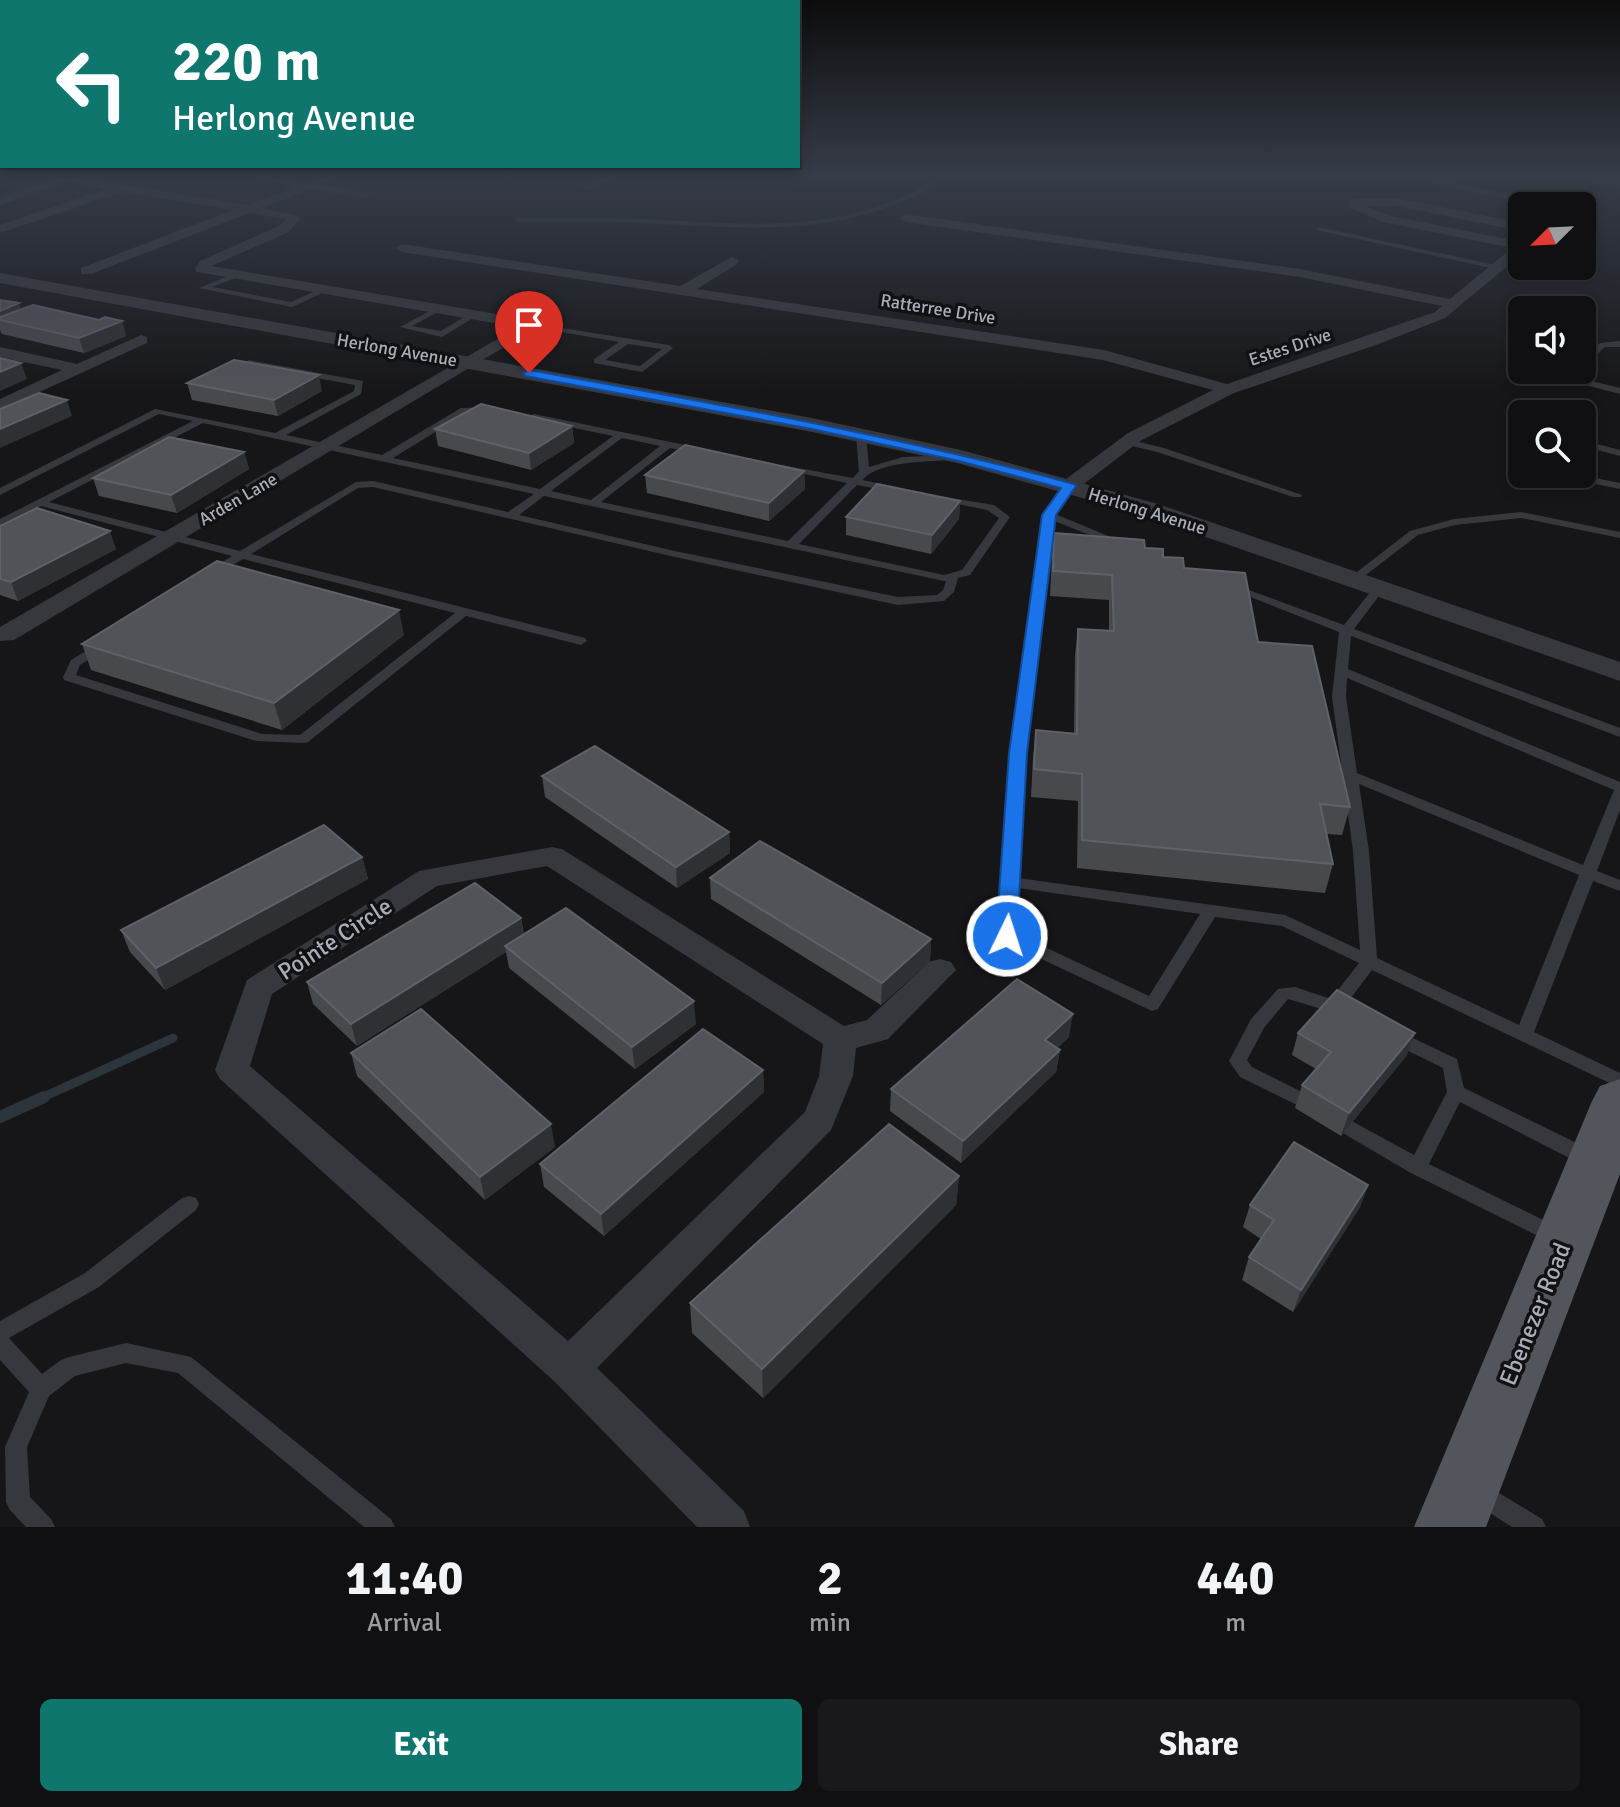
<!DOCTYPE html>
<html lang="en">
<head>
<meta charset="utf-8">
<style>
	:root { --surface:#101012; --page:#19191b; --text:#f1f3f6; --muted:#9c9d9f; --line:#303032; --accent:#0f766e }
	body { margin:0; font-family:Signika,sans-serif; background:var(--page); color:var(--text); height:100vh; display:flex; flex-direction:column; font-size:30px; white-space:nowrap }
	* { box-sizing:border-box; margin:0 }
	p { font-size:26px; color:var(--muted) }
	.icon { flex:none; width:44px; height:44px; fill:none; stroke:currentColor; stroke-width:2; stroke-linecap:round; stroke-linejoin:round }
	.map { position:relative; height:1527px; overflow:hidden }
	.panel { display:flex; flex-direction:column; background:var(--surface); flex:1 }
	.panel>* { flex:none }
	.banner { position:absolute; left:0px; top:0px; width:800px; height:168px; box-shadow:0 4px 12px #0003,0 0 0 2px var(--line); background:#0f766e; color:#fff; overflow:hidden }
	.needle { width:52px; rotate:246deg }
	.fabs { position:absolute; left:1508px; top:192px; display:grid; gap:16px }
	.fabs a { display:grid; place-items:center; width:88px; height:88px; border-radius:12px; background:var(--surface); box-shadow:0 4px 12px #0003,0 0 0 2px var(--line); font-size:40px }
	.pin { position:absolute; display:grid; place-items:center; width:68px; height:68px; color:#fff; margin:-82px -34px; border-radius:50% 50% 50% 0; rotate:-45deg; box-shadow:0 0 8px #0007 }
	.pin .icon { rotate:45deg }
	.me { position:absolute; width:88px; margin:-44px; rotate:4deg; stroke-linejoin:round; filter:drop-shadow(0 0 6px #0008) }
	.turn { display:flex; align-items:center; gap:28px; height:168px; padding:0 40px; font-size:36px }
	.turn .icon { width:104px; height:104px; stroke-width:2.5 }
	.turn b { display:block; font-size:56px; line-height:68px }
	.eta { display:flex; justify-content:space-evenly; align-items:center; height:136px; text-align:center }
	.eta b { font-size:48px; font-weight:700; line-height:56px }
	.primary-button { display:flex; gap:16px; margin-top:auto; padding:16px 40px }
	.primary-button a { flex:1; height:92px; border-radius:12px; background:var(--accent); color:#fff; font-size:32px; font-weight:700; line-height:92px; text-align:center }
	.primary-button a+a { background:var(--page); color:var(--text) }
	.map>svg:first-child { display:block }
</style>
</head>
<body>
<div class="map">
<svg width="1620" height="1527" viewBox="0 0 1620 1527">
	<rect width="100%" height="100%" fill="#161618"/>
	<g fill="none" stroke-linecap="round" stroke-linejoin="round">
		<path stroke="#2c353c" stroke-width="4" d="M 518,220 C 559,220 600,219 641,221 C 752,226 847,239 945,177"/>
		<path stroke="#2c353c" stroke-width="9" d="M 39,1099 L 173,1038"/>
		<path stroke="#2c353c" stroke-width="12" d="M 0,1117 L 44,1097"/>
		<path fill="#37383d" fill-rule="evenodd" d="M 1318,227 L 1500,266 L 1504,268 L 1500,270 L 1316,230 Z
			M 235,273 L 238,273 L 238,277 L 212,287 L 291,302 L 322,288 L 329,290 L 292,307 L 199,288 Z
			M 437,307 L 441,309 L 440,311 L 412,326 L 441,331 L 471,313 L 478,315 L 442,337 L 400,327 Z
			M 530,323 L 669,345 L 673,348 L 642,372 L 594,363 L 594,359 L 619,342 L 533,327 L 530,327 ZM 628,344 L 662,349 L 640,366 L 605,360 Z
			M 1620,341 L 1620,347 L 1605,347 L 1582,368 L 1582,360 L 1600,343 Z
			M 249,360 L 363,381 L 361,394 L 286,435 L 382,455 L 461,408 L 493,407 L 493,411 L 490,412 L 466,413 L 393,458 L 540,489 L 613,436 L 531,419 L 531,415 L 534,414 L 705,449 L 705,453 L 701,454 L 670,448 L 601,502 L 788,541 L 847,483 L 781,469 L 781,465 L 853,478 L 859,471 L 856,436 L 861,433 L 866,436 L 869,467 L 903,457 L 953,455 L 954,457 L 949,460 C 924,462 880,461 862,480 L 898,487 L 899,489 L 894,492 L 857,485 L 799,544 L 944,575 L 962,570 L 999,518 L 987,510 L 938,500 L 938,496 L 994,505 L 1010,517 L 970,575 L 958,578 L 954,592 L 944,601 L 898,605 L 675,557 L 373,487 L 358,488 L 251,554 L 585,638 L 587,641 L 581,645 L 466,616 L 308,742 L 303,743 L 256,741 L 64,680 L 63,677 L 71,660 L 101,642 L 105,643 L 107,646 L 105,649 L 80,665 L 76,675 L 262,734 L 300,735 L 455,613 L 243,559 L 216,575 L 208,575 L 208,571 L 232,556 L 41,506 L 0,526 L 0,519 L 193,421 L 159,414 L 0,495 L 0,488 L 155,409 L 275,433 L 354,391 L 355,385 L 246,365 L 245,363 ZM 203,423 L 534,494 L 508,512 L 373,481 L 356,482 L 240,551 L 49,502 ZM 622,438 L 660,446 L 591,500 L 551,491 ZM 544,496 L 944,581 L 946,581 L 943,590 L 937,595 L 898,597 L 675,551 L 519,515 Z
			M 1572,370 L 1581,370 L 1575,377 L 1620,388 L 1620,394 L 1566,380 L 1565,378 Z
			M 1127,439 L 1164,448 L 1302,495 L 1301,497 L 1293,497 L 1157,452 L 1124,444 L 1124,440 Z
			M 1582,440 L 1620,450 L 1620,456 L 1582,446 Z
			M 1556,474 L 1576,474 L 1620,483 L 1620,489 L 1561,477 Z
			M 1069,483 L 1074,486 L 1055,514 L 1128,544 L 1126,546 L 1118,546 L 1054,521 L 1025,753 L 1018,878 L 1285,915 L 1360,950 L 1353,851 L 1332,697 L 1339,632 L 1225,587 L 1231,583 L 1235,585 L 1344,625 L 1375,586 L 1383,586 L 1385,588 L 1354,629 L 1620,728 L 1620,737 L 1351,636 L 1348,669 L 1620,782 L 1620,810 L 1597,871 L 1620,880 L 1620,891 L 1593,881 L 1534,1032 L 1620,1073 L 1620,1088 L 1372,970 L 1341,1011 L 1335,1013 L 1288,999 L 1264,1028 L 1247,1060 L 1252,1067 L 1308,1095 L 1310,1100 L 1308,1105 L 1301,1107 L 1240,1077 L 1229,1061 L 1251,1019 L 1278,989 L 1295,987 L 1331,999 L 1359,963 L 1282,926 L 1215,917 L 1158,1009 L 1152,1011 L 1001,940 L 999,936 L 1011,753 L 1044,515 L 1065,484 ZM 1347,678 L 1614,790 L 1583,865 L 1357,773 L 1346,697 ZM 1359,784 L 1579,875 L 1519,1025 L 1377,958 L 1369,851 ZM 1018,888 L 1200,914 L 1149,996 L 1015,933 Z
			M 1521,512 L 1620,532 L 1620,538 L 1521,518 L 1455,525 L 1418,535 L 1358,581 L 1354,582 L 1348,579 L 1410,531 L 1454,519 Z
			M 1394,1029 L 1457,1059 L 1464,1088 L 1595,1152 L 1598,1158 L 1595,1164 L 1588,1166 L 1581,1164 L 1460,1102 L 1429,1164 L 1560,1228 L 1563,1234 L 1560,1240 L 1553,1243 L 1546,1240 L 1411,1173 L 1341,1132 L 1339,1127 L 1341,1122 L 1348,1119 L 1414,1155 L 1447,1092 L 1443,1068 L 1388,1041 L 1385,1036 L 1388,1031 Z
			M 189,1196 L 196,1198 L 199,1204 L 196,1210 L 99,1287 L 9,1338 L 42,1374 L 61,1360 L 69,1357 L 126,1343 L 191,1357 L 391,1519 L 395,1527 L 364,1527 L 178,1373 L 126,1363 L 75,1376 L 49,1396 L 27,1447 L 30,1497 L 51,1519 L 55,1527 L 26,1527 L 10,1510 L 6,1502 L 5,1447 L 29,1392 L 0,1360 L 0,1321 L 85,1273 L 182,1198 Z
			M 1481,1482 L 1542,1519 L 1546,1527 L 1512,1527 L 1473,1502 L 1469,1494 L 1473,1486 Z"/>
		<path fill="#37383d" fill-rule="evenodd" d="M 59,177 L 77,177 L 247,205 L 295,187 L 249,177 L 309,182 L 321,177 L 338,177 L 324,184 L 371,194 L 365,198 L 311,189 L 263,208 L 301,217 L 289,232 L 211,266 L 533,320 L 541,325 L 14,640 L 0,641 L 0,627 L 518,327 L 197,272 L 195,269 L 200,261 L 279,226 L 286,219 L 249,213 L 91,274 L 81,274 L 81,268 L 233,210 L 122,192 L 0,233 L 0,225 L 106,189 L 67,182 L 0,205 L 0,197 Z
			M 602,177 L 620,177 L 588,190 L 582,186 Z
			M 1404,177 L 1429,177 L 1564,206 L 1539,206 Z
			M 1574,177 L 1620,181 L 1620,189 L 1576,179 Z
			M 1396,198 L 1522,223 L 1522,231 L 1396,206 L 1364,206 L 1391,216 L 1522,242 L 1522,254 L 1445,318 L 1376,345 L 1234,393 L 1140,441 L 1076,490 L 1069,492 L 1059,486 L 1062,482 L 1128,433 L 1213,390 L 1103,360 L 402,252 L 395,248 L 402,244 L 680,286 L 732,257 L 739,261 L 737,264 L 697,289 L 1104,350 L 1227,384 L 1435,312 L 1442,306 L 1300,277 L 905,222 L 899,218 L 905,214 L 1300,269 L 1450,299 L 1512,248 L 1383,222 L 1348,207 L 1350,200 L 1354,199 Z
			M 141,335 L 147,337 L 147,343 L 0,410 L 0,399 L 62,370 L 0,357 L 0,347 L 77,364 Z
			M 552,847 L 562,849 L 844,1026 L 867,1020 L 929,962 L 940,959 L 951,962 L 956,970 L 888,1039 L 856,1048 L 853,1076 L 831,1130 L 597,1368 L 744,1511 L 750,1527 L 697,1527 L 555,1382 L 220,1079 L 215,1070 L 247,980 L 419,871 ZM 547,866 L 823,1044 L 819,1076 L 805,1112 L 568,1341 L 250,1066 L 272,994 L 437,886 Z"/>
		<path fill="#37383d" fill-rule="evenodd" d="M 0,273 L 812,418 L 961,450 L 1158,504 L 1620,662 L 1620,681 L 1140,514 L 957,463 L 812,432 L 0,283 Z"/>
		<path fill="#53555c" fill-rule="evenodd" d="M 1620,1079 L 1620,1174 L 1486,1527 L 1414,1527 L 1592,1101 L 1600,1086 Z"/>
	</g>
	<path fill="#47494d" d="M 0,300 L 21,309 L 99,320 L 122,321 L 126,336 L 84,353 L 2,334 L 0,330 Z
		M 187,383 L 322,391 L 278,416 L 192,400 Z
		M 572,426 L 574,443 L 531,470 L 438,446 L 435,429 Z
		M 244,452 L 249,469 L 177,513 L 99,496 L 93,478 Z
		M 804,471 L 805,489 L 769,521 L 647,493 L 645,475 Z
		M 960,501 L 959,519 L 931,554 L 846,535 L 846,517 Z
		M 0,526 L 116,549 L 18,601 L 0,595 Z
		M 1054,533 L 1145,548 L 1163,557 L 1184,568 L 1258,642 L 1350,807 L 1342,835 L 1327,834 L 1333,864 L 1325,893 L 1077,868 L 1078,801 L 1031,797 L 1033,757 L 1036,730 L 1074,733 L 1075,654 L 1078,629 L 1109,631 L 1109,600 L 1050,596 L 1052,557 Z
		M 404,635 L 282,730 L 91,670 L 82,644 Z
		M 542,776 L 729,832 L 730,853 L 677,888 L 545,797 Z
		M 362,857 L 368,879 L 165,990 L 130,952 L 121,930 Z
		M 710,878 L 931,939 L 930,961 L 881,1005 L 711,899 Z
		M 521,918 L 524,935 L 696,1024 L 635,1069 L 509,968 L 506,952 L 357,1046 L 313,1004 L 307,982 Z
		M 1298,1033 L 1407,1055 L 1341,1136 L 1295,1108 L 1302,1085 L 1316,1069 L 1292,1055 Z
		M 1069,1037 L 1057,1048 L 1060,1050 L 1056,1072 L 961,1163 L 890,1111 L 891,1089 Z
		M 351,1053 L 555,1147 L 485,1200 L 357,1076 Z
		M 763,1070 L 764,1092 L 604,1236 L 544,1187 L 540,1164 Z
		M 959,1176 L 956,1205 L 763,1398 L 692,1333 L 690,1303 Z
		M 1368,1185 L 1360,1207 L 1293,1312 L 1242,1280 L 1249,1257 L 1261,1239 L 1243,1227 L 1250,1205 Z"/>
	<path fill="#2f3033" d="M 19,303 L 24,318 L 0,320 L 0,311 Z
		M 122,321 L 126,336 L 84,353 L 79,338 Z
		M 21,363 L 27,379 L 0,391 L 0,372 Z
		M 319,375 L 322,391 L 278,416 L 274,400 Z
		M 67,400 L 72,416 L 0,448 L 0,429 Z
		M 572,426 L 574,443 L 531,470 L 529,453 Z
		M 244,452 L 249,469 L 177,513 L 171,495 Z
		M 804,471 L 805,489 L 769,521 L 769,503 Z
		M 960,501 L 959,519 L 931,554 L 932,535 Z
		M 110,531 L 116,549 L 18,601 L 11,582 Z
		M 399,610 L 404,635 L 282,730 L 274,703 Z
		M 729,832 L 730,853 L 677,888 L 676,867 Z
		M 362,857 L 368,879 L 165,990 L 156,968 Z
		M 521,918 L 524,940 L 505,946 L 506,952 L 357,1046 L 351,1024 Z
		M 931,939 L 930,961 L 881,1005 L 882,983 Z
		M 694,1001 L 696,1024 L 635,1069 L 632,1047 Z
		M 1073,1014 L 1069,1037 L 1042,1063 L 1045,1040 Z
		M 1415,1033 L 1407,1055 L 1341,1136 L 1349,1113 Z
		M 1060,1050 L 1056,1072 L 961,1163 L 963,1141 Z
		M 763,1070 L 764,1092 L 604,1236 L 601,1214 Z
		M 551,1124 L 555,1147 L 485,1200 L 480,1177 Z
		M 959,1176 L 956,1205 L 763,1398 L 762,1369 Z
		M 1368,1185 L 1360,1207 L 1293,1312 L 1301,1290 Z"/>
	<path fill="#525359" stroke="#5f6168" stroke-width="2" d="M 0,300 L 19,303 L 0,311 Z
		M 33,305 L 99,320 L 105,317 L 122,321 L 79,338 L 0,320 L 0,317 Z
		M 0,358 L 21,363 L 0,372 Z
		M 234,360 L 319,375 L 274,400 L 187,383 Z
		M 39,393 L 67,400 L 0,429 L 0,409 Z
		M 481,404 L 572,426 L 529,453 L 435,429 Z
		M 169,437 L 244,452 L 171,495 L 93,478 Z
		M 685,445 L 804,471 L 769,503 L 645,475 Z
		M 877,484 L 960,501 L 932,535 L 846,517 Z
		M 37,508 L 110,531 L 11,582 L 0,579 L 0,526 Z
		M 1054,533 L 1144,540 L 1145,548 L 1163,549 L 1163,557 L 1183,558 L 1184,568 L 1245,573 L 1258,642 L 1312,646 L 1350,807 L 1320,804 L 1333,864 L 1082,840 L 1082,774 L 1034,769 L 1036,730 L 1077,734 L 1078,629 L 1114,631 L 1112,575 L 1053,571 Z
		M 217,561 L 399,610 L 274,703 L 82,644 Z
		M 595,746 L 729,832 L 676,867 L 542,776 Z
		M 324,825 L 362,857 L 156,968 L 121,930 Z
		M 760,841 L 931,939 L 882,983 L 710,878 Z
		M 475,883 L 521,918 L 351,1024 L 307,982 Z
		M 566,908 L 694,1001 L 632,1047 L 505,946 Z
		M 1017,979 L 1073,1014 L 1045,1040 L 1060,1050 L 963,1141 L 891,1089 Z
		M 1337,990 L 1415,1033 L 1349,1113 L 1302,1085 L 1331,1052 L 1298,1033 Z
		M 421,1009 L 551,1124 L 480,1177 L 351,1053 Z
		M 703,1029 L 763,1070 L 601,1214 L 540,1164 Z
		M 889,1124 L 959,1176 L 762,1369 L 690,1303 Z
		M 1294,1142 L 1368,1185 L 1301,1290 L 1249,1257 L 1274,1220 L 1250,1205 Z"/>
	<linearGradient id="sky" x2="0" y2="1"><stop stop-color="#0c0c0d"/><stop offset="0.45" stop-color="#363c48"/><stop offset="1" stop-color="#363c48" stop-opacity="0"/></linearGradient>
	<rect width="1620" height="391" fill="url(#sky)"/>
	<path fill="#1a73e8" stroke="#114b97" stroke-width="2" d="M 529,370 C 712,403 894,435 1074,484 L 1076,486 L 1056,515 L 1027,753 L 1017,936 L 1014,941 L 999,941 L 996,936 L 1009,753 L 1042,515 L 1061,488 L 959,461 L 812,429 L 525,376 L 523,373 Z"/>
	<g text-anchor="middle" stroke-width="7" stroke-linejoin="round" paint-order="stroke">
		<g font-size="18" fill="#a8adb8" stroke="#111113">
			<text transform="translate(938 309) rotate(9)" y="6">Ratterree Drive</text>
			<text transform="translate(1290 347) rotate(-18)" y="6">Estes Drive</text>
			<text transform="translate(397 350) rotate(10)" y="6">Herlong Avenue</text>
			<text transform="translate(238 499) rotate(-30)" y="6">Arden Lane</text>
			<text transform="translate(1147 511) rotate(17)" y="6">Herlong Avenue</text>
		</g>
		<g font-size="24" fill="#a8adb8" stroke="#111113">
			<text transform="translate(335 939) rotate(-33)" y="8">Pointe Circle</text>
			<text transform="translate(1535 1314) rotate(-68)" y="8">Ebenezer Road</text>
		</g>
	</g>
</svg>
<div class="fabs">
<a><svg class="needle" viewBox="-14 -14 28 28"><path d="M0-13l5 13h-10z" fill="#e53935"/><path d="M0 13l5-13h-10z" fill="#9c9d9f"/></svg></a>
<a><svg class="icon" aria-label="sound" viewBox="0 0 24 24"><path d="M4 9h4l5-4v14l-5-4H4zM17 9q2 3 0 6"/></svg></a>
<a><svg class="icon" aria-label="search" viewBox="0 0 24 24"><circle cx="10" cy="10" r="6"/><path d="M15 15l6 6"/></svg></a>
</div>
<div class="pin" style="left:529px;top:373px;background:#d93025"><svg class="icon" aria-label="arrive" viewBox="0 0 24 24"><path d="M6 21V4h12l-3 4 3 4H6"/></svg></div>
<svg class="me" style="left:1007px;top:936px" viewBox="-20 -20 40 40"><circle r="17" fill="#1a73e8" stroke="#fff" stroke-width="3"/><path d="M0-11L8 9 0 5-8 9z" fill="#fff"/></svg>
<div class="banner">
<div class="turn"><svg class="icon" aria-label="left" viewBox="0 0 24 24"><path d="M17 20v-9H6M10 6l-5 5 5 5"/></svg><div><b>220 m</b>Herlong Avenue</div></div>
</div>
</div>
<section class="panel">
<div class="eta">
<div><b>11:40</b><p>Arrival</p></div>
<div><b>2</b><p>min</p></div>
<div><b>440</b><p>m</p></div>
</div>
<div class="primary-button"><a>Exit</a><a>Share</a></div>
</section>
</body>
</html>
